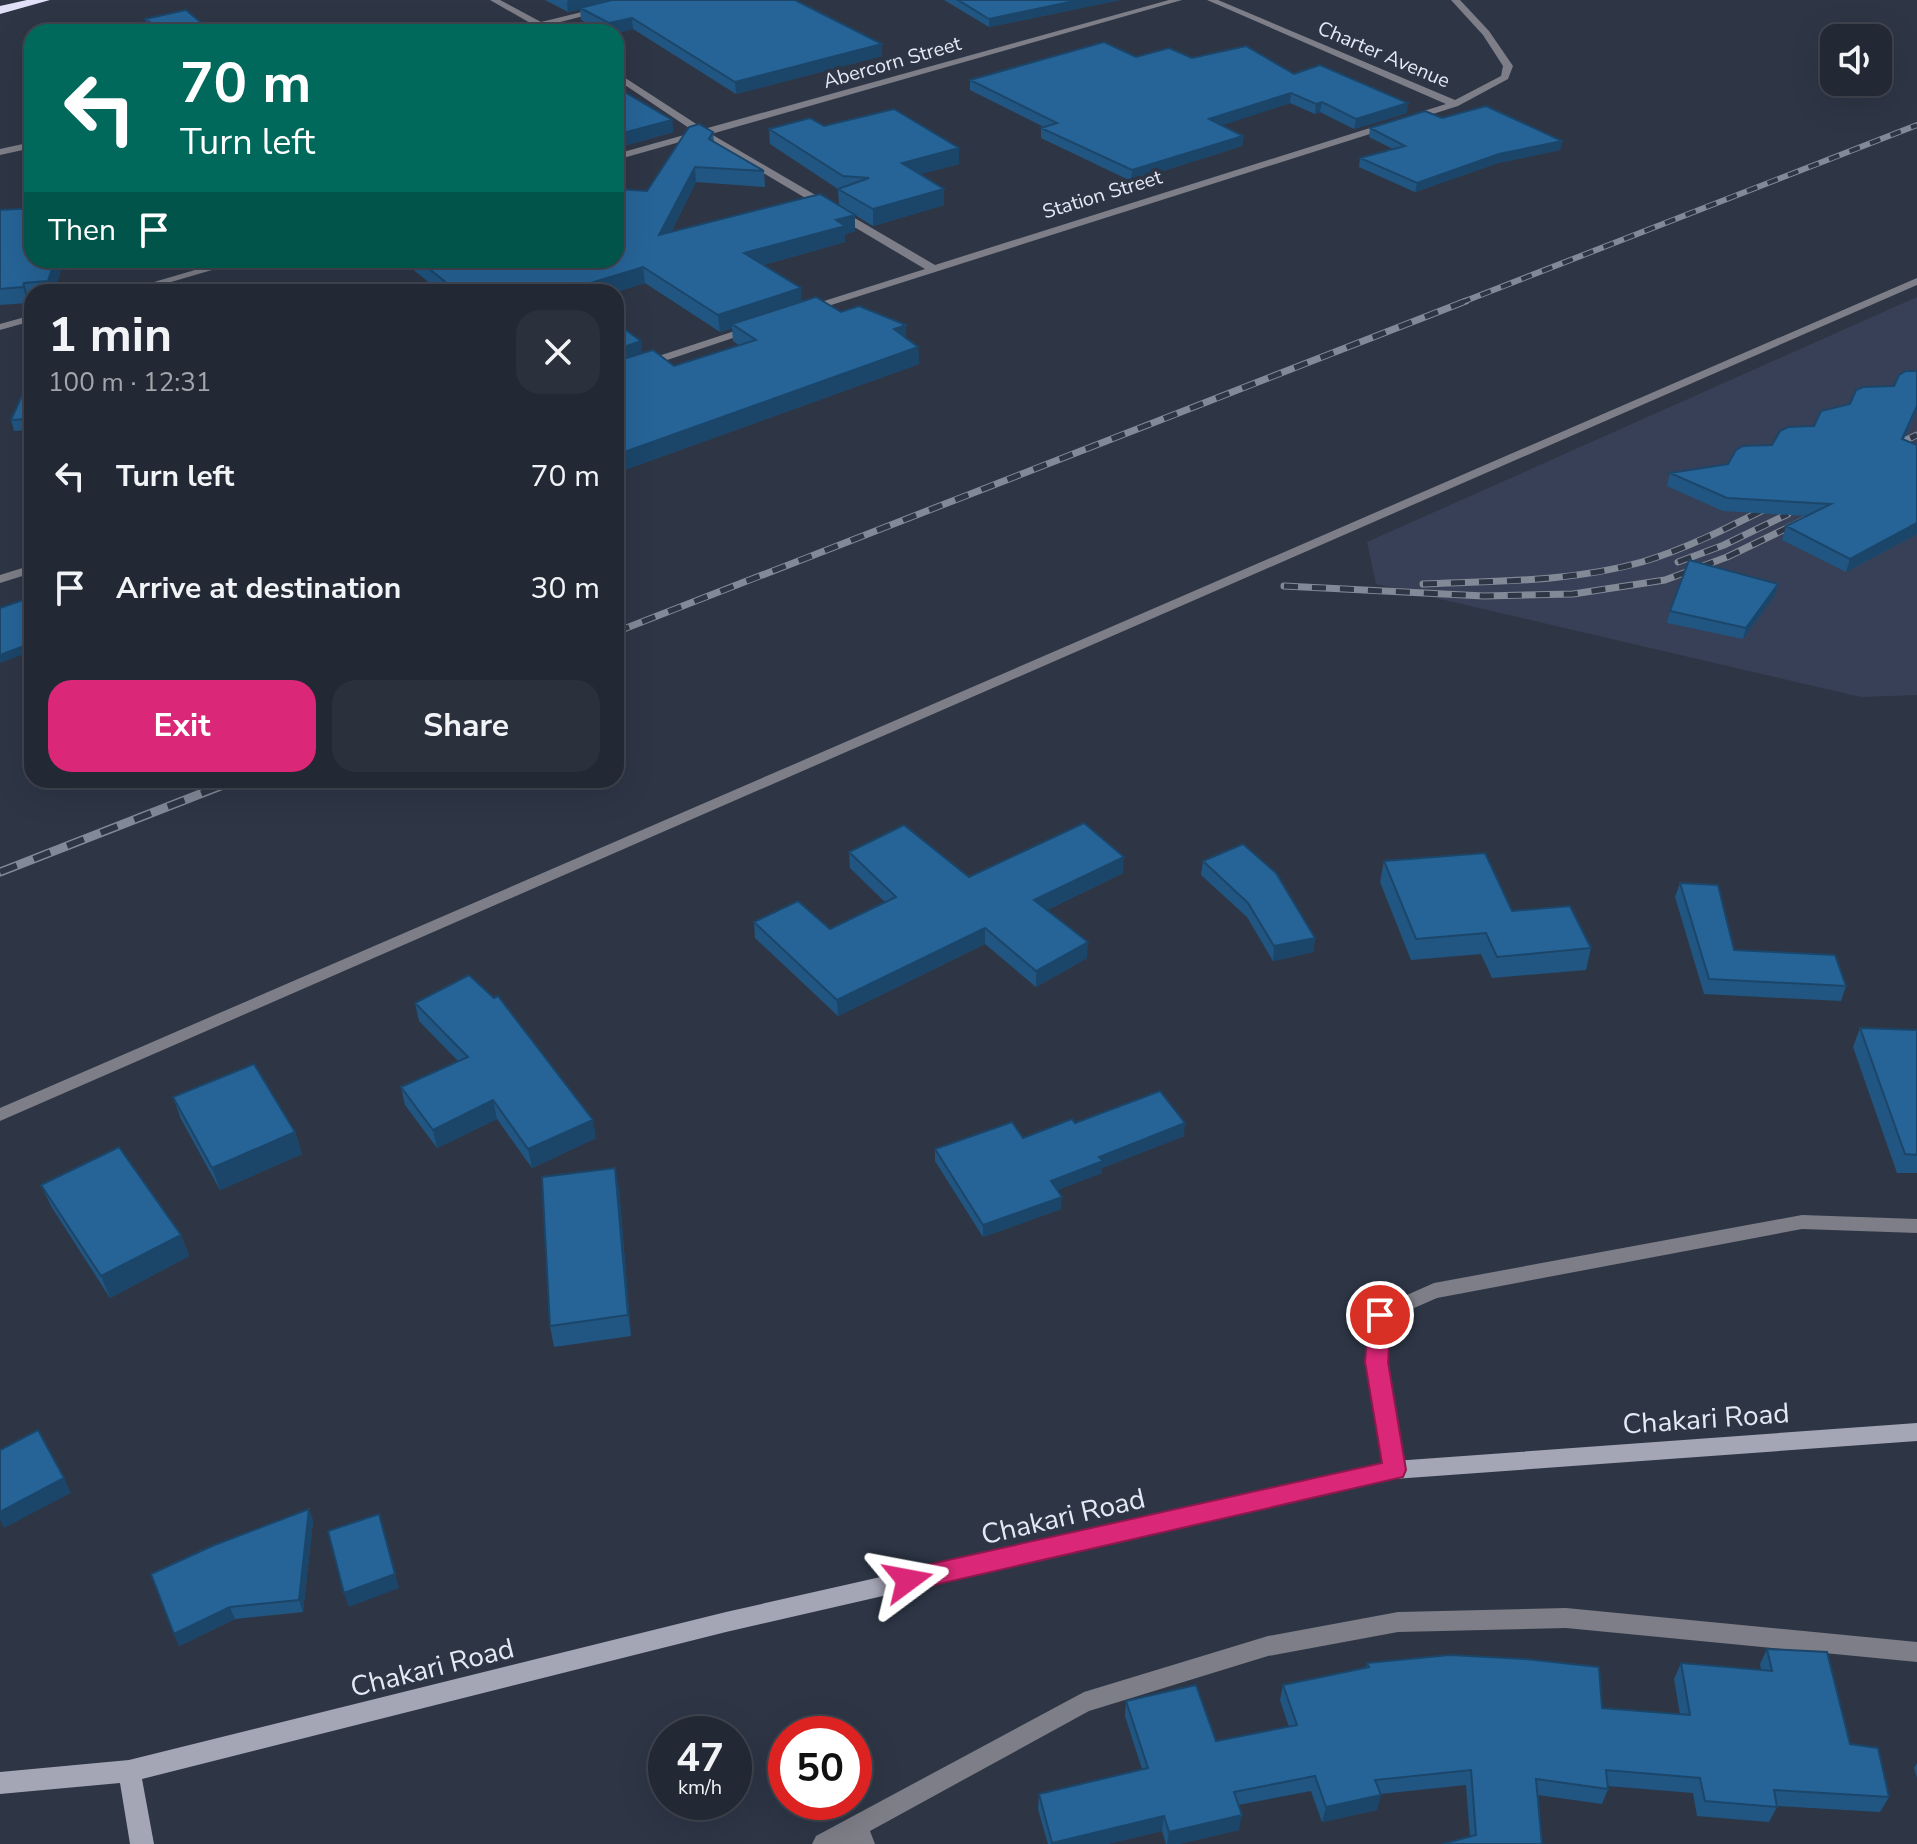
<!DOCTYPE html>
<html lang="en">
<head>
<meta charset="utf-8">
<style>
	:root { --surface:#222834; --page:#2a303c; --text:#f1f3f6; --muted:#a2a6ac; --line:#3f444f; --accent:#db2777 }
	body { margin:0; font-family:"Nunito Sans",sans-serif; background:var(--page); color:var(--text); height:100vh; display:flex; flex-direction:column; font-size:30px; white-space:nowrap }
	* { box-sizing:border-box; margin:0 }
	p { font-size:26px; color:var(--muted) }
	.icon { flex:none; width:44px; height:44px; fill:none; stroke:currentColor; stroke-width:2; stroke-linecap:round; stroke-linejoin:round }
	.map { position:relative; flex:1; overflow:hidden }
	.side { position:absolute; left:24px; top:284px; width:600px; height:504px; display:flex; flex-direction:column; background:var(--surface); border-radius:24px; box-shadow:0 8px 32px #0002,0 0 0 2px var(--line) }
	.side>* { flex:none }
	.top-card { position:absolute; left:24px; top:24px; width:600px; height:244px; border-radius:24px; box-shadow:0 8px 32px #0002,0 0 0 2px var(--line); background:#00695c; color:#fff; overflow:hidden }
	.tools { position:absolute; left:1820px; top:24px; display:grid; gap:16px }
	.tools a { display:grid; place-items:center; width:72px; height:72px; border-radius:16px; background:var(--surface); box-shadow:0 8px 32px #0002,0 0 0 2px var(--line); font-size:40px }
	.speed { position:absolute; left:648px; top:1716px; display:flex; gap:16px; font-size:40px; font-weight:700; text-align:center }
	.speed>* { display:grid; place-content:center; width:104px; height:104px; border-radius:50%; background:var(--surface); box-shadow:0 8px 32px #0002,0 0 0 2px var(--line); line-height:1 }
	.speed small { font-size:20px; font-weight:400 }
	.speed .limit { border:12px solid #d22; background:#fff; color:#111 }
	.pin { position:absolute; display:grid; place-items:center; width:68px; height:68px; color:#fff; margin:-34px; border:4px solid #fff; border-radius:50%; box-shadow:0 2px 8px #0007 }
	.me { position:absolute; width:88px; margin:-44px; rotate:77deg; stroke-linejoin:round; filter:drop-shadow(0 0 6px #0008) }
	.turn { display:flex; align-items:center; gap:28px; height:168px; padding:0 24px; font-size:36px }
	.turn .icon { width:104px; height:104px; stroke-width:2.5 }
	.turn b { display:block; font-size:56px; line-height:68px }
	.then { display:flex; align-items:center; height:76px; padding:0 24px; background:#0003; gap:16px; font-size:30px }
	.round { display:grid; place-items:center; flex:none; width:84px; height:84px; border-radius:24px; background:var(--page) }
	.summary { display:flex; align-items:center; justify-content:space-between; height:136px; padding:0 24px }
	h1 { font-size:48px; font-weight:700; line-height:60px }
	.button { display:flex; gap:16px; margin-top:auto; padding:16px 24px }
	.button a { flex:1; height:92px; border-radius:24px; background:var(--accent); color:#fff; font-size:32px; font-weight:700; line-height:92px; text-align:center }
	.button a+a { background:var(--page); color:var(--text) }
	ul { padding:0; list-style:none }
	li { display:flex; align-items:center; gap:24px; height:112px; padding:0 24px }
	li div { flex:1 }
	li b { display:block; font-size:30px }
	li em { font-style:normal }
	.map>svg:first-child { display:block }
</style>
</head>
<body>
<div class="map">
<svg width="1917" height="1844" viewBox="0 0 1917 1844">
	<rect width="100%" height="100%" fill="#2e3646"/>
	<path fill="#374056" d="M 1917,297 L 1917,695 L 1861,697 L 1376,584 L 1367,542 Z"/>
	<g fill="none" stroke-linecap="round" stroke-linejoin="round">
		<path fill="#7d7e87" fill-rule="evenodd" d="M 490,0 L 500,0 L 541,22 L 631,0 L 645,0 L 522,32 L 507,32 L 532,24 Z
			M 1169,0 L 1182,0 L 711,134 L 935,265 L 1446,104 L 1207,0 L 1218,0 L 1455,100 L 1501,76 L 1503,66 L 1483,35 L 1451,0 L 1460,0 L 1489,31 L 1513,66 L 1508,79 L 1458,106 L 806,313 L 802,312 L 802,308 L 925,269 L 701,136 L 616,160 L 616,154 L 695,132 L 616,79 L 616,72 L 704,129 Z
			M 32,142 L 32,148 L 0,155 L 0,149 Z
			M 229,260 L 246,260 L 137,292 L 120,292 Z
			M 1917,278 L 1917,285 L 0,1121 L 0,1108 Z
			M 32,315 L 32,321 L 0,330 L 0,324 Z
			M 753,325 L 759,328 L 757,330 L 616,377 L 616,370 Z
			M 32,565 L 32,573 L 0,583 L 0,575 Z
			M 1802,1215 L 1917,1219 L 1917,1233 L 1802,1229 L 1437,1298 L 1389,1319 L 1386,1362 L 1404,1470 L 1401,1476 L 1394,1479 L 1387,1476 L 1366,1362 L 1370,1315 L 1373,1310 L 1434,1283 Z
			M 1566,1608 L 1917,1642 L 1917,1662 L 1566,1628 L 1398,1632 L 1268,1656 L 1089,1711 L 870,1831 L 875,1844 L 812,1844 L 816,1836 L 1084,1692 L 1268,1636 L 1398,1612 Z"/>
		<path fill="#a5a6b5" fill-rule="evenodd" d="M 1917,1423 L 1917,1441 L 1394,1479 L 726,1632 L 142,1779 L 154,1844 L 130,1844 L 120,1783 L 0,1794 L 0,1772 L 129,1760 L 726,1612 L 1394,1461 Z"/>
		<path fill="#e0e1f8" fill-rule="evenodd" d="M 27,0 L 50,0 L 0,14 L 0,6 Z"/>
		<g stroke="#828997" stroke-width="6">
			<path id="rail-far2" d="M 1460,303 L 1917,125"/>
		</g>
		<g stroke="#828997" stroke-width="7">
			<path id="rail-far1" d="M 1885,450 L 1917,435
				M 1678,562 L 1724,545 L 1788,514
				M 1423,584 C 1496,581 1571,582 1642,562 C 1689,548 1733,525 1777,503
				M 1284,586 L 1484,596 L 1573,594 L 1665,580 L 1727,557 L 1806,519
				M 616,632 L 1466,301"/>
		</g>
		<g stroke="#828997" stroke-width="9">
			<path id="rail" d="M 0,872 L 236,780"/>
		</g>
		<use href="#rail-far2" stroke="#2e3646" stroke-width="4" stroke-dasharray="11" stroke-linecap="butt"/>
		<use href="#rail-far1" stroke="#2e3646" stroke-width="5" stroke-dasharray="14" stroke-linecap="butt"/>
		<use href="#rail" stroke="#2e3646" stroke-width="6" stroke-dasharray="18" stroke-linecap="butt"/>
	</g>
	<path fill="#215682" d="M 545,0 L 795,0 L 882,56 L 736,94 L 633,29 L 616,32 L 604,32 L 581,20 L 580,9 L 568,12 Z
		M 944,0 L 1120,0 L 989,27 Z
		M 145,19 L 212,32 L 152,32 L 148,29 Z
		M 1192,58 L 1294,74 L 1407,113 L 1354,129 L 1320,112 L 1315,114 L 1290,103 L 1222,125 L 1243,136 L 1242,146 L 1131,181 L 1041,138 L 1041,128 L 1044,127 L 970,90 L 970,80 Z
		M 616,87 L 672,120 L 673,132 L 624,146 L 616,141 Z
		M 1442,118 L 1562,141 L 1560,150 L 1498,163 L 1415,192 L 1359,167 L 1360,158 L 1393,149 L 1369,137 L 1370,128 Z
		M 824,126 L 959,164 L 920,174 L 944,205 L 873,226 L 855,215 L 855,231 L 845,234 L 845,242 L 763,265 L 802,301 L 841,312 L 906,338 L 918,347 L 919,364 L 616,473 L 616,323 L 642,354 L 674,366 L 739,345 L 733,341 L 732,328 L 720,332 L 645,283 L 616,292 L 441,292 L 401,260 L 616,260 L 647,191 L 713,132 L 714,142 L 764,171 L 765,187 L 696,182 L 671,232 L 839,205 L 838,189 L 770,144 L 769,129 Z
		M 0,210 L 32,260 L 64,260 L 54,292 L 32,292 L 32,298 L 29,299 L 28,303 L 0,305 Z
		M 1917,371 L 1917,410 L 1904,439 L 1917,445 L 1917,534 L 1846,572 L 1782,540 L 1786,526 L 1807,516 L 1723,511 L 1667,486 L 1670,473 L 1728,464 L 1814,426 L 1850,404 L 1894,386 Z
		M 32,373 L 32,430 L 14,431 L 11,420 Z
		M 1778,584 L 1775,595 L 1743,639 L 1667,623 L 1670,611 Z
		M 849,852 L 969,877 L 1123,873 L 1047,910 L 1087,958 L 1036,987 L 985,944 L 838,1016 L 755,938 L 754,922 L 830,929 L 885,902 L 850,868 Z
		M 1203,861 L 1315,938 L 1313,952 L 1273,961 L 1247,917 L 1201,875 Z
		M 1384,861 L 1512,911 L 1591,948 L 1586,970 L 1492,978 L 1481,954 L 1411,960 L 1380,882 Z
		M 1680,883 L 1734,950 L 1846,986 L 1841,1001 L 1704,994 L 1675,897 Z
		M 415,1003 L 596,1138 L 532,1168 L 497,1119 L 437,1148 L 405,1105 L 401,1087 L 458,1061 L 419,1021 Z
		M 1860,1028 L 1917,1030 L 1917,1173 L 1897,1173 L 1853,1047 Z
		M 173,1097 L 295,1132 L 302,1154 L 220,1190 L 181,1119 Z
		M 1075,1123 L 1184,1136 L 1102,1168 L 1102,1173 L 1057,1190 L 1061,1209 L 983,1237 L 935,1161 L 935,1149 L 1023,1138 Z
		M 41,1185 L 181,1235 L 189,1256 L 110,1298 L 51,1206 Z
		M 619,1189 L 631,1336 L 554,1347 L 550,1326 Z
		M 309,1509 L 313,1521 L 303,1612 L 235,1619 L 179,1646 L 174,1634 Z
		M 1767,1649 L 1850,1744 L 1889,1797 L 1880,1812 L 1776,1806 L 1777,1807 L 1769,1822 L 1697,1816 L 1693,1793 L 1608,1786 L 1608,1789 L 1602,1804 L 1538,1795 L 1542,1844 L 1470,1837 L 1466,1785 L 1380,1794 L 1377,1810 L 1322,1822 L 1311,1791 L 1238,1805 L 1239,1830 L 1178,1844 L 1166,1844 L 1162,1831 L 1107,1844 L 1048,1844 L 1038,1809 L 1039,1794 L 1142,1769 L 1125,1716 L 1126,1701 L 1216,1741 L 1289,1727 L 1280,1700 L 1283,1685 L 1366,1668 L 1367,1663 L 1602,1708 L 1680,1714 L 1674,1679 L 1681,1663 L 1761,1670 L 1760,1664 Z
		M 1917,1763 L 1917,1778 L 1914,1768 Z"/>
	<path fill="#1b466a" d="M 570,0 L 618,0 L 568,12 L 567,1 Z
		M 1079,0 L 1120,0 L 989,27 L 989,19 Z
		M 632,18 L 633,29 L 616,34 L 616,32 L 609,32 L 609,23 Z
		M 882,44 L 882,56 L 736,94 L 735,82 Z
		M 1291,93 L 1290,103 L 1208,130 L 1209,119 Z
		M 1322,102 L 1320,112 L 1315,114 L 1316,104 Z
		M 1408,103 L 1407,113 L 1354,129 L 1356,119 Z
		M 672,120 L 673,132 L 624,146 L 623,133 Z
		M 1243,136 L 1242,146 L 1131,181 L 1132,170 Z
		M 1562,141 L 1560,150 L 1498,163 L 1415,192 L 1417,183 L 1499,154 Z
		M 959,148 L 959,164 L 902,179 L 902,163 Z
		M 695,167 L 696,182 L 661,251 L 659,235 Z
		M 944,189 L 944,205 L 873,226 L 873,209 Z
		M 855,215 L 855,231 L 845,234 L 845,242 L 745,270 L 744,253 L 836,220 Z
		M 55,260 L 64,260 L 54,292 L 51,292 L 48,281 Z
		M 643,267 L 645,283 L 616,292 L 571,292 L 571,289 Z
		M 24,283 L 29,299 L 28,303 L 23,287 Z
		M 801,288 L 802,304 L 732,324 L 732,328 L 720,332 L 718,315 Z
		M 906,325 L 906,342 L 894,329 Z
		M 641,341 L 643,358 L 616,367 L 616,350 Z
		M 918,347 L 919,364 L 616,473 L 616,455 Z
		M 1917,406 L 1917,409 L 1898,451 L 1902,439 Z
		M 1917,523 L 1917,534 L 1846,572 L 1850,559 Z
		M 1778,584 L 1775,595 L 1743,639 L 1746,628 Z
		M 32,643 L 32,651 L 0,663 L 0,655 Z
		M 1124,857 L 1123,873 L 1034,916 L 1034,900 Z
		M 985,928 L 985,944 L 838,1016 L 837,1000 Z
		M 1315,938 L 1313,952 L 1273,961 L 1274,946 Z
		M 1088,942 L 1087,958 L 1036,987 L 1036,971 Z
		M 493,1100 L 497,1119 L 437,1148 L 433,1130 Z
		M 593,1120 L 596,1138 L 532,1168 L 528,1149 Z
		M 1185,1123 L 1184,1136 L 1102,1168 L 1102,1173 L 1050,1193 L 1051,1181 L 1099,1157 Z
		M 295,1132 L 302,1154 L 220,1190 L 212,1168 Z
		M 615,1168 L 619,1189 L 631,1336 L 628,1315 Z
		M 1062,1197 L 1061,1209 L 983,1237 L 983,1225 Z
		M 181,1235 L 189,1256 L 110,1298 L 101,1276 Z
		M 64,1478 L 71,1493 L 4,1528 L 0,1520 L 0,1512 Z
		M 309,1509 L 313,1521 L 303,1612 L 299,1600 Z
		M 379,1514 L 399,1588 L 349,1607 L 344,1593 Z
		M 230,1607 L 235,1619 L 179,1646 L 174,1634 Z
		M 1381,1795 L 1377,1810 L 1322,1822 L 1326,1807 Z
		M 1242,1815 L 1239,1830 L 1178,1844 L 1167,1844 L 1169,1832 Z
		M 1164,1816 L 1162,1831 L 1107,1844 L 1052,1844 Z"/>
	<path fill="#266497" stroke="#1b466a" stroke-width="2" d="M 612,0 L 795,0 L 882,44 L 735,82 L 632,18 L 609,23 L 580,8 Z
		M 958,0 L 1079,0 L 989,19 Z
		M 186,10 L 212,32 L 166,32 L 145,19 Z
		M 513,27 L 522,32 L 491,32 Z
		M 1104,42 L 1136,57 L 1169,48 L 1192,58 L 1246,46 L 1294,74 L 1320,65 L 1408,103 L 1356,119 L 1322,102 L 1316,104 L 1291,93 L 1209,119 L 1243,136 L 1132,170 L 1041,128 L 1057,123 L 970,80 Z
		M 616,87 L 672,120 L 623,133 L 616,129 Z
		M 1486,106 L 1562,141 L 1499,154 L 1417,183 L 1360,158 L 1405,146 L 1370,128 L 1425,111 L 1442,118 Z
		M 894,109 L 959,148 L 902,163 L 944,189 L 873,209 L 838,189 L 869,178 L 843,176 L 769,129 L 810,118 L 824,126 Z
		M 699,124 L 713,132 L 709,139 L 764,171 L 695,167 L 659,235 L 820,194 L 855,215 L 836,220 L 845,226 L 744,253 L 801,288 L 718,315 L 643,267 L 571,289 L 575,292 L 458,292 L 418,260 L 616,260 L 616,189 L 647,191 L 689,127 Z
		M 32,208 L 32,260 L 55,260 L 48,281 L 24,283 L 23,287 L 0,289 L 0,210 Z
		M 816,297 L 841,312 L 859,306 L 906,325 L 894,329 L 918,347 L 616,455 L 616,361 L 653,350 L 674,366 L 756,340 L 732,324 Z
		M 616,323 L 641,341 L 616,350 Z
		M 1906,371 L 1917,371 L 1917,406 L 1902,439 L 1917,445 L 1917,523 L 1850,559 L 1786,526 L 1831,504 L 1727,498 L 1670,473 L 1728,464 L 1736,450 L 1743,446 L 1772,445 L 1780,431 L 1788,427 L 1814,426 L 1821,411 L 1850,404 L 1856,390 L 1863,387 L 1894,386 L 1899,375 Z
		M 32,373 L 32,419 L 11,420 Z
		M 1689,560 L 1778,584 L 1746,628 L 1670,611 Z
		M 32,597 L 32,643 L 0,655 L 0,608 Z
		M 1084,823 L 1124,857 L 1034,900 L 1088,942 L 1036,971 L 985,928 L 837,1000 L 754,922 L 798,901 L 830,929 L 896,897 L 849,852 L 904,825 L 969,877 Z
		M 1243,844 L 1276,873 L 1315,938 L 1274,946 L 1248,903 L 1203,861 Z
		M 1485,853 L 1512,911 L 1570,906 L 1591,948 L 1497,957 L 1486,933 L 1416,939 L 1384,861 Z
		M 1680,883 L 1718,885 L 1734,950 L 1835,955 L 1846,986 L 1709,979 Z
		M 469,975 L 494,998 L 498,996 L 593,1120 L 528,1149 L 493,1100 L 433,1130 L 401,1087 L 468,1057 L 415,1003 Z
		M 1860,1028 L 1917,1030 L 1917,1155 L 1905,1154 Z
		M 254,1064 L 295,1132 L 212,1168 L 173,1097 Z
		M 1160,1091 L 1185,1123 L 1099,1157 L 1103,1161 L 1051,1181 L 1062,1197 L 983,1225 L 935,1149 L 1012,1122 L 1023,1138 L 1072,1119 L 1075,1123 Z
		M 119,1147 L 181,1235 L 101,1276 L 41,1185 Z
		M 615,1168 L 628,1315 L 550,1326 L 542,1177 Z
		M 38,1430 L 64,1478 L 0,1512 L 0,1450 Z
		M 309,1509 L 299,1600 L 230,1607 L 174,1634 L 151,1574 L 212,1546 Z
		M 379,1514 L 395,1574 L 344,1593 L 328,1531 Z
		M 1767,1649 L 1827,1652 L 1850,1744 L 1878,1748 L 1889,1797 L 1774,1790 L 1777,1807 L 1705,1801 L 1700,1778 L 1606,1770 L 1608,1789 L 1536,1779 L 1542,1844 L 1443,1844 L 1476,1835 L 1471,1770 L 1375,1780 L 1381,1795 L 1326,1807 L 1315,1776 L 1234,1792 L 1242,1815 L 1169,1832 L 1164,1816 L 1052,1843 L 1039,1794 L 1148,1768 L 1126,1701 L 1196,1685 L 1216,1741 L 1297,1725 L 1283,1685 L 1369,1667 L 1367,1663 L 1450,1655 L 1525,1659 L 1599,1667 L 1602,1708 L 1690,1715 L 1681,1663 L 1772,1671 Z"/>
	<path fill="#db2777" stroke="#8e194d" stroke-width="2" d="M 1380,1306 L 1388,1309 L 1391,1315 L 1388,1362 L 1406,1470 L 1403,1477 L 908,1591 L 900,1588 L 896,1580 L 900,1573 L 908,1569 L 1382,1463 L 1365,1362 L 1369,1315 L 1372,1309 Z"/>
	<g text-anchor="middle" stroke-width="8" stroke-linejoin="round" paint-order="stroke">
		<g font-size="20" fill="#e4e9f4" stroke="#2e3646">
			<text transform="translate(1384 54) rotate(23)" y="7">Charter Avenue</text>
			<text transform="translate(892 62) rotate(-16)" y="7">Abercorn Street</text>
			<text transform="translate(1102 194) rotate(-17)" y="7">Station Street</text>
		</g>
		<g font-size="28" fill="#e4e9f4" stroke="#2e3646">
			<text transform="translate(1706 1418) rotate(-4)" y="10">Chakari Road</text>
			<text transform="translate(1063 1516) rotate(-13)" y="10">Chakari Road</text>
			<text transform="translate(432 1667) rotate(-14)" y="10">Chakari Road</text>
		</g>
	</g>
</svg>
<div class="tools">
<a><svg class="icon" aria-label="sound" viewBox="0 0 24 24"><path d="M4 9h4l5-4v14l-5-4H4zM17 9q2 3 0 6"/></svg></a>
</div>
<div class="speed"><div>47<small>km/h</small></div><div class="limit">50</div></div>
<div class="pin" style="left:1380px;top:1315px;background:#d93025"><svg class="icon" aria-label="arrive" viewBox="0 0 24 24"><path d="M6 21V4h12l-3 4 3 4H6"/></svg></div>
<svg class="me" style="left:908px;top:1580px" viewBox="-20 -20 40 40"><path d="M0-17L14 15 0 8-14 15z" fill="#db2777" stroke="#fff" stroke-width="4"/></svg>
<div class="top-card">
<div class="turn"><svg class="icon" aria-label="left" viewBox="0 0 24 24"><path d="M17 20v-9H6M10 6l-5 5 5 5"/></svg><div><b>70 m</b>Turn left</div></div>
<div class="then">Then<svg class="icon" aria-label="arrive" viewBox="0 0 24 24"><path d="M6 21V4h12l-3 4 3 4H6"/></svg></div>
</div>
<section class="side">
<div class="summary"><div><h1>1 min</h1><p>100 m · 12:31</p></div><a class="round"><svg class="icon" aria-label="close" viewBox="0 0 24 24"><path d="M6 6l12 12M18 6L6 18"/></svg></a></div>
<ul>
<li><svg class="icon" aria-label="left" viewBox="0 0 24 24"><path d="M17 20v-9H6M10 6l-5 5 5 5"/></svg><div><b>Turn left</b></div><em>70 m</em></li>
<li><svg class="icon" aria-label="arrive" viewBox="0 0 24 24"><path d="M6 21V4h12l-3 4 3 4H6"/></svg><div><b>Arrive at destination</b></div><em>30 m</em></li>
</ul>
<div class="button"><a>Exit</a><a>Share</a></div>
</section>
</div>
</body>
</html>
